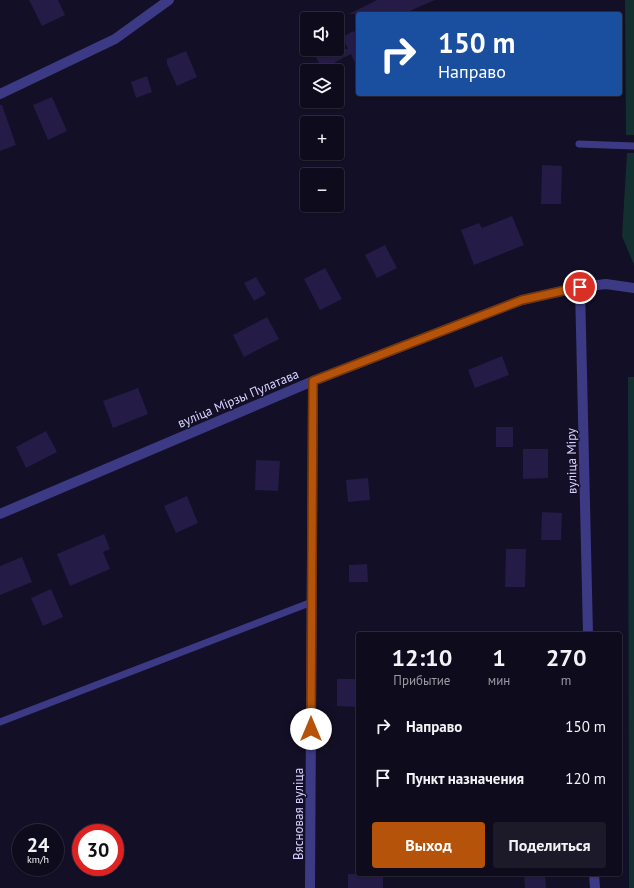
<!DOCTYPE html>
<html lang="ru">
<head>
<meta charset="utf-8">
<style>
	:root { --surface:#0e0b1c; --page:#1c1929; --text:#f1f3f6; --muted:#9b9ba3; --line:#2e2b3b; --accent:#b45309 }
	body { margin:0; font-family:"PT Sans",sans-serif; background:var(--page); color:var(--text); height:100vh; display:flex; flex-direction:column; font-size:15px; white-space:nowrap }
	* { box-sizing:border-box; margin:0 }
	p { font-size:13px; color:var(--muted) }
	.icon { flex:none; width:22px; height:22px; fill:none; stroke:currentColor; stroke-width:2; stroke-linecap:round; stroke-linejoin:round }
	.map { position:relative; flex:1; overflow:hidden }
	.side { position:absolute; left:356px; top:632px; width:266px; height:244px; display:flex; flex-direction:column; background:var(--surface); border-radius:4px; box-shadow:0 1px 3px #0004,0 0 0 1px var(--line) }
	.side>* { flex:none }
	.banner { position:absolute; left:356px; top:12px; width:266px; height:84px; border-radius:4px; box-shadow:0 1px 3px #0004,0 0 0 1px var(--line); background:#1a4fa0; color:#fff; overflow:hidden }
	.controls { position:absolute; left:300px; top:12px; display:grid; gap:8px }
	.controls a { display:grid; place-items:center; width:44px; height:44px; border-radius:4px; background:var(--surface); box-shadow:0 1px 3px #0004,0 0 0 1px var(--line); font-size:20px }
	.speed { position:absolute; left:12px; top:824px; display:flex; gap:8px; font-size:20px; font-weight:700; text-align:center }
	.speed>* { display:grid; place-content:center; width:52px; height:52px; border-radius:50%; background:var(--surface); box-shadow:0 1px 3px #0004,0 0 0 1px var(--line); line-height:1 }
	.speed small { font-size:10px; font-weight:400 }
	.speed .limit { border:6px solid #d22; background:#fff; color:#111 }
	.pin { position:absolute; display:grid; place-items:center; width:34px; height:34px; color:#fff; margin:-17px; border:2px solid #fff; border-radius:50%; box-shadow:0 1px 4px #0007 }
	.me { position:absolute; width:44px; margin:-22px; rotate:0deg; stroke-linejoin:round; filter:drop-shadow(0 0 3px #0008) }
	.turn { display:flex; align-items:center; gap:14px; height:84px; padding:0 16px; font-size:18px }
	.turn .icon { width:52px; height:52px; stroke-width:2.5 }
	.turn b { display:block; font-size:28px; line-height:34px }
	.eta { display:flex; justify-content:space-evenly; align-items:center; height:68px; text-align:center }
	.eta b { font-size:24px; font-weight:600; line-height:28px }
	.cta { display:flex; gap:8px; margin-top:auto; padding:8px 16px }
	.cta a { flex:1; height:46px; border-radius:4px; background:var(--accent); color:#fff; font-size:16px; font-weight:600; line-height:46px; text-align:center }
	.cta a+a { background:var(--page); color:var(--text) }
	ul { padding:0; list-style:none }
	li { display:flex; align-items:center; gap:12px; height:52px; padding:0 16px }
	li div { flex:1 }
	li b { display:block; font-size:15px }
	li em { font-style:normal }
	.map>svg:first-child { display:block }
</style>
</head>
<body>
<div class="map">
<svg width="634" height="888" viewBox="0 0 634 888">
	<rect width="100%" height="100%" fill="#130f26"/>
	<path fill="#12302f" d="M 625,0 L 634,0 L 634,135 L 626,135 Z
		M 627,153 L 634,153 L 634,265 L 622,236 Z
		M 628,377 L 634,377 L 634,888 L 629,888 Z"/>
	<path fill="#241b47" d="M 29,0 L 58,0 L 65,15 L 42,26 Z
		M 377,0 L 435,0 L 403,14 L 349,14 Z
		M 354,31 L 358,38 L 358,70 L 351,54 L 335,62 L 337,66 L 327,71 L 323,71 L 315,55 L 326,49 L 348,49 L 342,37 Z
		M 186,51 L 197,77 L 177,86 L 167,64 L 167,59 Z
		M 147,76 L 152,92 L 136,98 L 131,82 Z
		M 52,97 L 67,131 L 48,140 L 33,105 Z
		M 0,105 L 2,105 L 16,145 L 0,151 Z
		M 542,165 L 562,166 L 561,204 L 541,204 Z
		M 512,216 L 524,245 L 474,265 L 461,230 L 479,223 L 482,228 Z
		M 385,245 L 397,268 L 377,278 L 365,255 Z
		M 325,268 L 342,299 L 320,310 L 304,279 Z
		M 256,277 L 266,294 L 254,301 L 244,283 Z
		M 267,317 L 279,339 L 244,357 L 233,335 Z
		M 502,356 L 509,375 L 475,388 L 468,370 Z
		M 138,388 L 148,414 L 113,428 L 103,401 Z
		M 496,427 L 513,427 L 513,447 L 496,447 Z
		M 46,431 L 57,452 L 26,468 L 16,447 Z
		M 523,449 L 548,449 L 548,478 L 523,479 Z
		M 256,460 L 280,461 L 278,491 L 255,490 Z
		M 368,478 L 370,500 L 348,502 L 346,480 Z
		M 187,496 L 198,523 L 176,533 L 164,506 Z
		M 542,512 L 562,513 L 561,540 L 541,540 Z
		M 104,534 L 110,549 L 103,552 L 110,569 L 70,586 L 57,554 Z
		M 506,549 L 526,549 L 525,587 L 505,587 Z
		M 22,557 L 32,582 L 0,595 L 0,566 Z
		M 367,564 L 368,582 L 349,582 L 349,565 Z
		M 51,589 L 63,617 L 43,626 L 31,598 Z
		M 337,679 L 355,679 L 355,707 L 337,706 Z
		M 348,874 L 383,874 L 383,888 L 348,888 Z
		M 524,874 L 545,874 L 546,888 L 525,888 Z"/>
	<g fill="none" stroke-linecap="round" stroke-linejoin="round">
		<path stroke="#3d3a85" stroke-width="7" d="M 579,144 L 634,146
			M 0,722 L 312,602"/>
		<path stroke="#3d3a85" stroke-width="10" d="M 0,94 L 115,39 L 169,0
			M 580,287 L 588,634
			M 0,514 L 313,381 L 522,300 L 580,287 L 606,284 L 634,288
			M 594,874 L 595,888
			M 310,888 L 313,381"/>
	</g>
	<g fill="none" stroke-linecap="round" stroke-linejoin="round">
		<g stroke="#753606" stroke-width="10">
			<path id="route" d="M 311,729 L 313,381 L 522,300 L 580,287"/>
		</g>
		<use href="#route" stroke="#b45309" stroke-width="7"/>
	</g>
	<g text-anchor="middle" stroke-width="3" stroke-linejoin="round" paint-order="stroke">
		<g font-size="13" fill="#d9d4ff" stroke="#130f26">
			<text transform="translate(238 398) rotate(-23)" y="5">вуліца Мірзы Пулатава</text>
			<text transform="translate(571 461) rotate(-91)" y="5">вуліца Міру</text>
			<text transform="translate(298 814) rotate(-90)" y="5">Вясновая вуліца</text>
		</g>
	</g>
</svg>
<div class="controls">
<a><svg class="icon" aria-label="sound" viewBox="0 0 24 24"><path d="M4 9h4l5-4v14l-5-4H4zM17 9q2 3 0 6"/></svg></a>
<a><svg class="icon" aria-label="layers" viewBox="0 0 24 24"><path d="M12 4l9 5-9 5-9-5zM3 14l9 5 9-5"/></svg></a>
<a>+</a>
<a>−</a>
</div>
<div class="speed"><div>24<small>km/h</small></div><div class="limit">30</div></div>
<div class="pin" style="left:580px;top:287px;background:#d93025"><svg class="icon" aria-label="arrive" viewBox="0 0 24 24"><path d="M6 21V4h12l-3 4 3 4H6"/></svg></div>
<svg class="me" style="left:311px;top:729px" viewBox="-20 -20 40 40"><circle r="19" fill="#fff"/><path d="M0-13L10 11 0 6-10 11z" fill="#b45309"/></svg>
<div class="banner">
<div class="turn"><svg class="icon" aria-label="right" viewBox="0 0 24 24"><path d="M7 20v-9h11M14 6l5 5-5 5"/></svg><div><b>150 m</b>Направо</div></div>
</div>
<section class="side">
<div class="eta">
<div><b>12:10</b><p>Прибытие</p></div>
<div><b>1</b><p>мин</p></div>
<div><b>270</b><p>m</p></div>
</div>
<ul>
<li><svg class="icon" aria-label="right" viewBox="0 0 24 24"><path d="M7 20v-9h11M14 6l5 5-5 5"/></svg><div><b>Направо</b></div><em>150 m</em></li>
<li><svg class="icon" aria-label="arrive" viewBox="0 0 24 24"><path d="M6 21V4h12l-3 4 3 4H6"/></svg><div><b>Пункт назначения</b></div><em>120 m</em></li>
</ul>
<div class="cta"><a>Выход</a><a>Поделиться</a></div>
</section>
</div>
</body>
</html>
